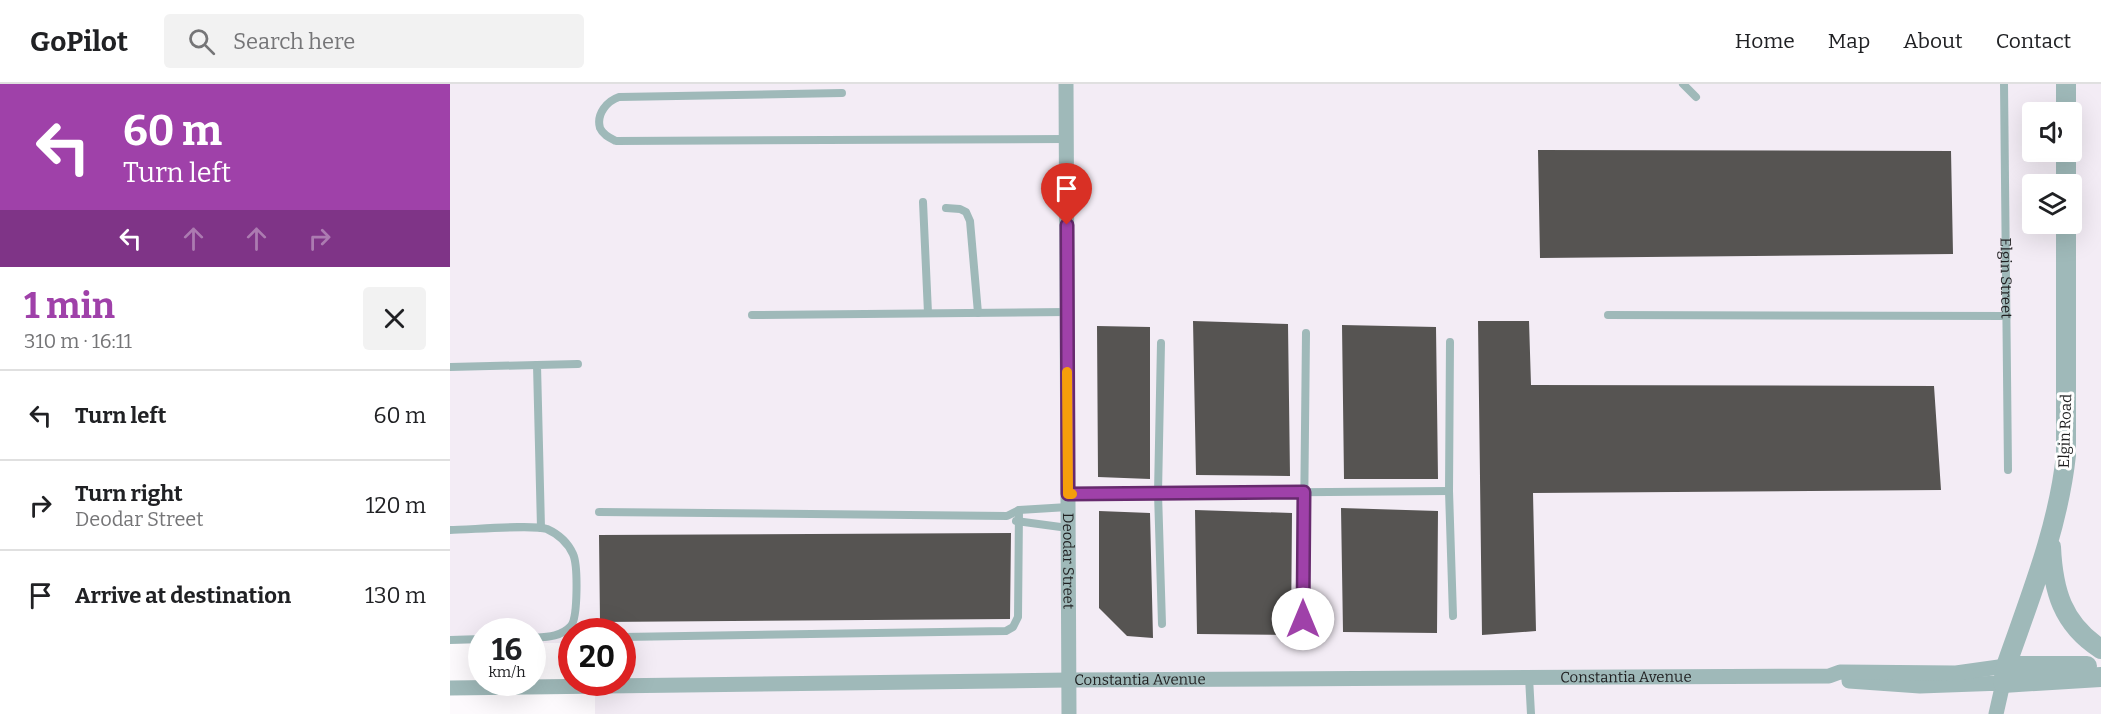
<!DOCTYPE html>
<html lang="en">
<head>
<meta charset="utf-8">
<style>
	:root { --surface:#fff; --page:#f2f2f2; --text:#202124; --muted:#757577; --line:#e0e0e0; --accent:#9f41a9 }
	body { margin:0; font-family:Bitter,serif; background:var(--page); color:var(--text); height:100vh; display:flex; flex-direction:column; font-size:22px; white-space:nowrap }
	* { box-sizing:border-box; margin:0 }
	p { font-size:20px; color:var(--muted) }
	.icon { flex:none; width:33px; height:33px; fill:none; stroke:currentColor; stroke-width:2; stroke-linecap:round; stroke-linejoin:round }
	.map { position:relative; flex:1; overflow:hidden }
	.drawer { display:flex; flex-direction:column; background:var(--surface); width:450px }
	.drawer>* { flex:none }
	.hud { background:#9f41a9; color:#fff; overflow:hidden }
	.fabs { position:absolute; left:1572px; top:18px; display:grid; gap:12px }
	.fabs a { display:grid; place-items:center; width:60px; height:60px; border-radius:6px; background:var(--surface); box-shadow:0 6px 24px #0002; font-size:30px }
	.speed { position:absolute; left:18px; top:534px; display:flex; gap:12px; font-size:30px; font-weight:700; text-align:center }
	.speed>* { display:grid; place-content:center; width:78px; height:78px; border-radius:50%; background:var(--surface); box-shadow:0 6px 24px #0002; line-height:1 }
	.speed small { font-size:15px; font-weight:400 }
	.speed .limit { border:9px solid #d22; background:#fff; color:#111 }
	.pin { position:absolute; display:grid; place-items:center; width:51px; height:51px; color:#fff; margin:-62px -26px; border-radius:50% 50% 50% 0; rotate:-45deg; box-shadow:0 0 6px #0007 }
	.pin .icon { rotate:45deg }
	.me { position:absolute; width:66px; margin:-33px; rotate:0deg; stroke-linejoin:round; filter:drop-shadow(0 0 4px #0008) }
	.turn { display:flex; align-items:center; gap:21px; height:126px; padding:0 24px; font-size:27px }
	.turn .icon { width:78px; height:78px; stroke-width:2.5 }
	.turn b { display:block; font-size:42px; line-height:51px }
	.lanes { display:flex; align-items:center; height:57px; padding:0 24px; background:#0003; justify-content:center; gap:30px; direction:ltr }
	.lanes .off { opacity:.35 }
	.round { display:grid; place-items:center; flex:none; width:63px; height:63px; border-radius:6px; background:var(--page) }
	.headline { display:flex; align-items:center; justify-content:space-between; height:102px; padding:0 24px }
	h1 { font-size:36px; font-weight:700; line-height:45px; color:var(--accent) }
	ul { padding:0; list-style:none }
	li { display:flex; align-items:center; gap:18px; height:90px; padding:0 24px; border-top:2px solid var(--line) }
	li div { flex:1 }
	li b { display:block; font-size:22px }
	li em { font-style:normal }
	header { display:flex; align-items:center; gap:36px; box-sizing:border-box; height:84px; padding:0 30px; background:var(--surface); border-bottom:2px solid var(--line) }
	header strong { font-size:28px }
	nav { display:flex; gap:33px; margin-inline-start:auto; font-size:21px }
	.search { width:420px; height:54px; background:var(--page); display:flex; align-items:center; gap:15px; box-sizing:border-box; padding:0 21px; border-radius:6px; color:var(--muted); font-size:22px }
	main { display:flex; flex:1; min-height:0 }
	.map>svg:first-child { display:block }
</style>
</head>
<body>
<header>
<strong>GoPilot</strong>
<div class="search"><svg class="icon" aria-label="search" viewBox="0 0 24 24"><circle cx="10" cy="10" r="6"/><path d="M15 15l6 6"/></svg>Search here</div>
<nav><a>Home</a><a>Map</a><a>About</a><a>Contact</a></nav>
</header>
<main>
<section class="drawer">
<div class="hud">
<div class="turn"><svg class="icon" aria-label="left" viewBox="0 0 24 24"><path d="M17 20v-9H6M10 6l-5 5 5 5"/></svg><div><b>60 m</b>Turn left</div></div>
<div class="lanes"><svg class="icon" aria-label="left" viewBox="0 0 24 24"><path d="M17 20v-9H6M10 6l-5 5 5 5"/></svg><svg class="icon off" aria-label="ahead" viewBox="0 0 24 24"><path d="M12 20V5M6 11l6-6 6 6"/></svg><svg class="icon off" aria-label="ahead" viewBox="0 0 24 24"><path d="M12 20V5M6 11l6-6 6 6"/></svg><svg class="icon off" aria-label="right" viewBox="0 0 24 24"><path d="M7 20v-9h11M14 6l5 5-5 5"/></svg></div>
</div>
<div class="headline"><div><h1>1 min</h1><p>310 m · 16:11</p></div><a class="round"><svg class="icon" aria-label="close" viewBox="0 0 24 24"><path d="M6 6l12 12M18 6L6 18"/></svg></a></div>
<ul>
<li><svg class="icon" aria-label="left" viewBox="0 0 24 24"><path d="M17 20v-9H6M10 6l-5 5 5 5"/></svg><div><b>Turn left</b></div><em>60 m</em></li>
<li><svg class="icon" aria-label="right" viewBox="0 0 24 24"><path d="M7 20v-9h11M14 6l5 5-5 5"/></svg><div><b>Turn right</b><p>Deodar Street</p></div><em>120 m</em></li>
<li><svg class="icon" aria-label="arrive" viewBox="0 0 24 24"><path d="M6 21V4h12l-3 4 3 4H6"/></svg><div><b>Arrive at destination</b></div><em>130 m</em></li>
</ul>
</section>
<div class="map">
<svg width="1651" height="630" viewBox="0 0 1651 630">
	<rect width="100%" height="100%" fill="#fdfafd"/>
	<path fill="#f3ecf5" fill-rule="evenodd" d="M 0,0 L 1651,0 L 1651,630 L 145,630 L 145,599 L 172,598 L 172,548 L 122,548 L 121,559 L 83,559 L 82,548 L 32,548 L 31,559 L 0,560 ZM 1582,28 L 1622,28 L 1622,68 L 1582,68 ZM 1582,100 L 1622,100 L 1622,140 L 1582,140 Z"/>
	<path fill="#565452" d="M 1088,66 L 1501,67 L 1503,170 L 1090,174 Z
		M 743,237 L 838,240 L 840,392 L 746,391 Z
		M 1028,237 L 1079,237 L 1081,301 L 1484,302 L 1491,406 L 1083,409 L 1086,547 L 1032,551 Z
		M 892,241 L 986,243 L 988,395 L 894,395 Z
		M 647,242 L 700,243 L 700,395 L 648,393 Z
		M 891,424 L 988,427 L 987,549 L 893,548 Z
		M 745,426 L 842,429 L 841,551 L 747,550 Z
		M 649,427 L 700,429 L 703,554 L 677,552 L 649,524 Z
		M 561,449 L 560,535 L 150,538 L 149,451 Z"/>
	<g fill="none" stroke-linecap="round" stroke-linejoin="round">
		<g stroke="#9fb9b9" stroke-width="8">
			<path d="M 1233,0 L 1246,13"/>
			<path id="s1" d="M 1554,0 L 1558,386"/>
			<path d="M 392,9 L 169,13 C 157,17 146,30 150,44 C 153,51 160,54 166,57 L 616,55"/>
			<path d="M 473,118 L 478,229"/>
			<path d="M 496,124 L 510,125 L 516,128 L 520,137 L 528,229"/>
			<path d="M 302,231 L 617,228"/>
			<path d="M 1158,231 L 1557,232"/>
			<path d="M 1000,258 L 999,407 L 1003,532"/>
			<path d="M 711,259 L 708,409 L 712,540"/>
			<path d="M 0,283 L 87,281"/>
			<path d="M 618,410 L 999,407"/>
			<path d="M 149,428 L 557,432 L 569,426 L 618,423"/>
			<path d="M 566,437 L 618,444"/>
			<path d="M 91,444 L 87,281 L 128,280"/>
			<path d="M 0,446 C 18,446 83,440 97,445 C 108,450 118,459 123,470 C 128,481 128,533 121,542 C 111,553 96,553 82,554"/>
			<path d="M 853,535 L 856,249"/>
			<path d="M 172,553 L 556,547 L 563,543 L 568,533 L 569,426"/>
			<path d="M 0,556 L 32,555"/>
			<path d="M 1079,593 L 1081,630"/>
		</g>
		<g stroke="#9fb9b9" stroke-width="15">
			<path id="s2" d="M 616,0 L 619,630"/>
			<path d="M 1399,597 L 1470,602 L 1553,599 L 1546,630"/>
			<path id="s3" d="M 0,604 L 619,596 L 1379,592 L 1390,588 L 1506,589 L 1556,582"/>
		</g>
		<path stroke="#9fb9b9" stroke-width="20" d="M 1616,28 L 1616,0
			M 1616,100 L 1616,68
			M 1616,140 L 1616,371 C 1608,445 1580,513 1556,582 L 1553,599 L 1651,593
			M 1601,463 C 1603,506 1612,540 1651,565
			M 1556,582 L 1637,582"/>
	</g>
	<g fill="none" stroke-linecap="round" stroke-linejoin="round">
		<g stroke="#672a6e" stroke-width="15">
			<path id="route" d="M 617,141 L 618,410 L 854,408 L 853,535"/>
		</g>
		<use href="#route" stroke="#9f41a9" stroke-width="10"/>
		<path stroke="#f59e0b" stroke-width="10" d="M 617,288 L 618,410 L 622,410"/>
	</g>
	<g text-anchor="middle" stroke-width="6" stroke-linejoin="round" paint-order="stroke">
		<g font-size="15" fill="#1f1f20" stroke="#fff">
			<text dy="5" stroke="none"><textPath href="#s1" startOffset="194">Elgin Street</textPath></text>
			<text transform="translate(1615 347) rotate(-88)" y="5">Elgin Road</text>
			<text dy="5" stroke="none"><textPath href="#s2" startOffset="477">Deodar Street</textPath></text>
			<text dy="5" stroke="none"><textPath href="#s3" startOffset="1176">Constantia Avenue</textPath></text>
			<text dy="5" stroke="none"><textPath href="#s3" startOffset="690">Constantia Avenue</textPath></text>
		</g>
	</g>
</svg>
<div class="fabs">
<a><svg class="icon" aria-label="sound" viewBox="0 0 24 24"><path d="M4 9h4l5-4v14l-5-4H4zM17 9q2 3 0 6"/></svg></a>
<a><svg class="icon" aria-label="layers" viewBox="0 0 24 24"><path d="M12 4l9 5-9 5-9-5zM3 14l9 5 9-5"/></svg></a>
</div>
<div class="speed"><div>16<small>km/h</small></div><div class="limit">20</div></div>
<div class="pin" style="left:617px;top:141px;background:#d93025"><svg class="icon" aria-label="arrive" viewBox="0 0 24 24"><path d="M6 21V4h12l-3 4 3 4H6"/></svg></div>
<svg class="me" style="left:853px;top:535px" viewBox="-20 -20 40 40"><circle r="19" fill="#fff"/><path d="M0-13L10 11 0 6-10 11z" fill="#9f41a9"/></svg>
</div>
</main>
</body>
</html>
